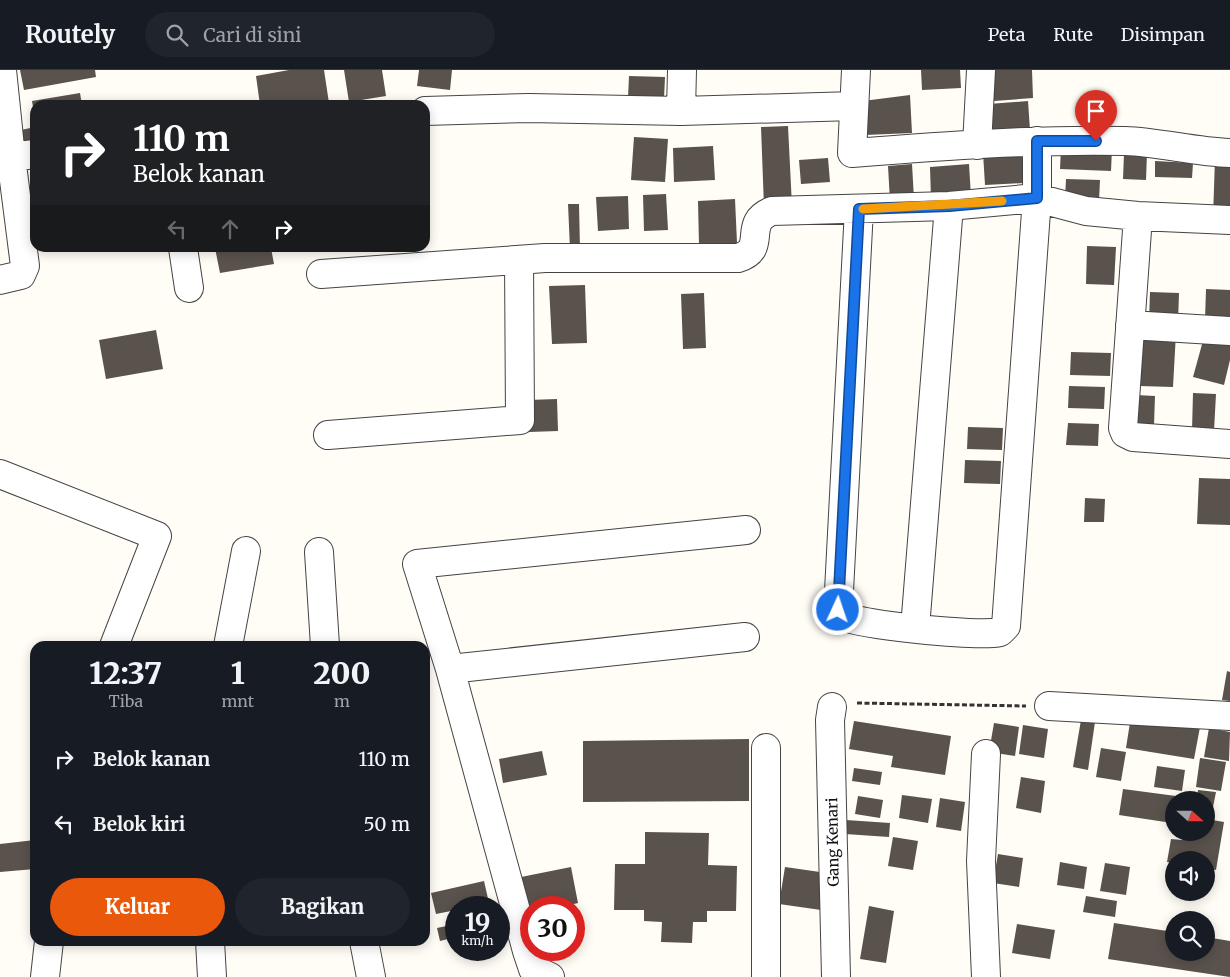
<!DOCTYPE html>
<html lang="id">
<head>
<meta charset="utf-8">
<style>
	:root { --surface:#171b24; --page:#20242c; --text:#f1f3f6; --muted:#9ea1a6; --line:#363941; --accent:#ea580c }
	body { margin:0; font-family:Merriweather,serif; background:var(--page); color:var(--text); height:100vh; display:flex; flex-direction:column; font-size:19px; white-space:nowrap }
	* { box-sizing:border-box; margin:0 }
	p { font-size:16px; color:var(--muted) }
	.icon { flex:none; width:28px; height:28px; fill:none; stroke:currentColor; stroke-width:2; stroke-linecap:round; stroke-linejoin:round }
	.map { position:relative; flex:1; overflow:hidden }
	.drawer { position:absolute; left:30px; top:571px; width:400px; height:305px; display:flex; flex-direction:column; background:var(--surface); border-radius:15px; box-shadow:0 2px 12px #0003 }
	.drawer>* { flex:none }
	.top-card { position:absolute; left:30px; top:30px; width:400px; height:152px; border-radius:15px; box-shadow:0 2px 12px #0003; background:#202124; color:#fff; overflow:hidden }
	.needle { width:32px; rotate:111deg }
	.controls { position:absolute; left:1165px; top:721px; display:grid; gap:10px }
	.controls a { display:grid; place-items:center; width:50px; height:50px; border-radius:50%; background:var(--surface); box-shadow:0 2px 12px #0003; font-size:25px }
	.speed { position:absolute; left:445px; top:826px; display:flex; gap:10px; font-size:25px; font-weight:700; text-align:center }
	.speed>* { display:grid; place-content:center; width:65px; height:65px; border-radius:50%; background:var(--surface); box-shadow:0 2px 12px #0003; line-height:1 }
	.speed small { font-size:12px; font-weight:400 }
	.speed .limit { border:8px solid #d22; background:#fff; color:#111 }
	.pin { position:absolute; display:grid; place-items:center; width:42px; height:42px; color:#fff; margin:-51px -21px; border-radius:50% 50% 50% 0; rotate:-45deg; box-shadow:0 0 5px #0007 }
	.pin .icon { rotate:45deg }
	.me { position:absolute; width:55px; margin:-28px; rotate:3deg; stroke-linejoin:round; filter:drop-shadow(0 0 4px #0008) }
	.turn { display:flex; align-items:center; gap:18px; height:105px; padding:0 20px; font-size:22px }
	.turn .icon { width:65px; height:65px; stroke-width:2.5 }
	.turn b { display:block; font-size:35px; line-height:42px }
	.lanes { display:flex; align-items:center; height:48px; padding:0 20px; background:#0003; justify-content:center; gap:25px; direction:ltr }
	.lanes .off { opacity:.35 }
	.eta { display:flex; justify-content:space-evenly; align-items:center; height:85px; text-align:center }
	.eta b { font-size:30px; font-weight:800; line-height:35px }
	.button { display:flex; gap:10px; margin-top:auto; padding:10px 20px }
	.button a { flex:1; height:58px; border-radius:30px; background:var(--accent); color:#fff; font-size:20px; font-weight:800; line-height:58px; text-align:center }
	.button a+a { background:var(--page); color:var(--text) }
	ul { padding:0; list-style:none }
	li { display:flex; align-items:center; gap:15px; height:65px; padding:0 20px }
	li div { flex:1 }
	li b { display:block; font-size:19px }
	li em { font-style:normal }
	header { display:flex; align-items:center; gap:30px; box-sizing:border-box; height:70px; padding:0 25px; background:var(--surface); border-bottom:1px solid var(--line) }
	header strong { font-size:24px }
	nav { display:flex; gap:28px; margin-inline-start:auto; font-size:18px }
	.search { width:350px; height:45px; background:var(--page); display:flex; align-items:center; gap:12px; box-sizing:border-box; padding:0 18px; border-radius:28px; color:var(--muted); font-size:19px }
	.map>svg:first-child { display:block }
</style>
</head>
<body>
<header>
<strong>Routely</strong>
<div class="search"><svg class="icon" aria-label="search" viewBox="0 0 24 24"><circle cx="10" cy="10" r="6"/><path d="M15 15l6 6"/></svg>Cari di sini</div>
<nav><a>Peta</a><a>Rute</a><a>Disimpan</a></nav>
</header>
<div class="map">
<svg width="1230" height="907" viewBox="0 0 1230 907">
	<rect width="100%" height="100%" fill="#fffdf5"/>
	<path fill="#5a524d" d="M 20,0 L 95,0 L 96,7 L 24,20 Z
		M 289,0 L 324,0 L 329,33 L 315,35 L 260,35 L 256,6 Z
		M 344,0 L 382,0 L 386,26 L 349,32 Z
		M 419,0 L 452,0 L 450,20 L 417,16 Z
		M 921,0 L 960,0 L 961,18 L 922,20 Z
		M 992,0 L 1032,0 L 1033,28 L 994,31 Z
		M 629,6 L 665,7 L 664,29 L 628,28 Z
		M 80,23 L 82,35 L 35,35 L 34,43 L 32,31 Z
		M 910,25 L 912,63 L 865,65 L 863,31 Z
		M 1028,31 L 1030,60 L 990,62 L 989,34 Z
		M 788,56 L 792,136 L 764,137 L 761,57 Z
		M 35,57 L 35,75 L 16,75 L 21,60 Z
		M 634,67 L 668,69 L 665,112 L 631,110 Z
		M 713,76 L 715,110 L 674,112 L 673,78 Z
		M 1061,77 L 1112,79 L 1111,101 L 1060,99 Z
		M 1022,80 L 1024,113 L 985,115 L 983,83 Z
		M 1124,83 L 1147,83 L 1146,110 L 1123,109 Z
		M 828,88 L 830,112 L 801,114 L 799,90 Z
		M 1215,88 L 1230,88 L 1230,148 L 1213,148 Z
		M 1155,91 L 1193,93 L 1192,108 L 1155,107 Z
		M 912,94 L 914,129 L 890,131 L 888,96 Z
		M 969,94 L 971,127 L 931,129 L 930,97 Z
		M 1066,109 L 1100,110 L 1099,131 L 1065,130 Z
		M 35,119 L 35,143 L 29,144 L 26,121 Z
		M 666,124 L 668,160 L 644,161 L 643,125 Z
		M 628,126 L 629,159 L 598,161 L 596,127 Z
		M 735,129 L 737,173 L 699,175 L 698,131 Z
		M 568,134 L 579,134 L 580,179 L 570,179 Z
		M 1087,176 L 1116,177 L 1114,215 L 1086,214 Z
		M 215,178 L 271,178 L 274,194 L 220,203 Z
		M 585,215 L 587,273 L 552,274 L 549,216 Z
		M 1206,219 L 1230,220 L 1230,251 L 1205,250 Z
		M 1150,222 L 1179,223 L 1178,253 L 1149,252 Z
		M 704,223 L 706,278 L 683,279 L 681,224 Z
		M 156,260 L 163,299 L 106,309 L 99,270 Z
		M 1141,262 L 1176,263 L 1173,317 L 1139,316 Z
		M 1204,267 L 1230,274 L 1230,290 L 1224,315 L 1193,307 Z
		M 1071,282 L 1111,283 L 1110,306 L 1070,305 Z
		M 1069,316 L 1105,317 L 1104,339 L 1068,338 Z
		M 1193,323 L 1216,324 L 1214,361 L 1192,360 Z
		M 1136,325 L 1155,326 L 1154,355 L 1135,355 Z
		M 557,329 L 558,361 L 529,362 L 528,330 Z
		M 1068,353 L 1099,354 L 1098,376 L 1066,375 Z
		M 968,357 L 1003,358 L 1002,380 L 967,379 Z
		M 965,390 L 1001,391 L 1000,414 L 964,413 Z
		M 1199,408 L 1230,409 L 1230,455 L 1197,454 Z
		M 1085,428 L 1105,429 L 1104,452 L 1084,452 Z
		M 1227,601 L 1230,602 L 1230,631 L 1222,630 Z
		M 1131,646 L 1200,657 L 1194,689 L 1126,678 Z
		M 1081,650 L 1095,652 L 1088,700 L 1073,697 Z
		M 854,651 L 951,666 L 945,705 L 891,697 L 893,686 L 849,679 Z
		M 994,653 L 1019,657 L 1015,686 L 989,682 Z
		M 1023,655 L 1048,659 L 1044,688 L 1019,684 Z
		M 1209,658 L 1230,662 L 1229,691 L 1204,687 Z
		M 749,669 L 749,731 L 583,732 L 583,671 Z
		M 1101,678 L 1126,682 L 1121,711 L 1096,707 Z
		M 542,681 L 547,705 L 503,713 L 499,689 Z
		M 1200,688 L 1226,692 L 1221,721 L 1196,717 Z
		M 1157,696 L 1185,700 L 1182,721 L 1154,717 Z
		M 854,698 L 882,702 L 880,715 L 852,711 Z
		M 1021,707 L 1045,711 L 1041,743 L 1016,738 Z
		M 1123,719 L 1176,726 L 1172,753 L 1119,745 Z
		M 1198,720 L 1216,722 L 1213,737 L 1206,736 L 1206,730 L 1197,730 Z
		M 902,725 L 932,729 L 928,753 L 899,748 Z
		M 858,726 L 883,730 L 880,748 L 855,744 Z
		M 940,728 L 965,732 L 961,761 L 936,757 Z
		M 1206,749 L 1224,752 L 1216,800 L 1206,798 L 1206,790 L 1174,790 L 1174,793 L 1167,792 L 1171,769 L 1182,770 L 1183,762 L 1206,762 Z
		M 846,750 L 890,753 L 889,767 L 845,764 Z
		M 645,762 L 709,763 L 708,795 L 737,796 L 736,841 L 707,841 L 707,852 L 693,852 L 692,873 L 661,872 L 662,852 L 644,851 L 644,840 L 614,840 L 615,794 L 645,794 Z
		M 893,767 L 918,771 L 913,800 L 888,796 Z
		M 35,770 L 35,799 L 0,802 L 0,774 Z
		M 998,784 L 1023,788 L 1019,817 L 993,813 Z
		M 1060,792 L 1087,797 L 1084,819 L 1057,815 Z
		M 1105,793 L 1130,797 L 1126,825 L 1100,821 Z
		M 571,797 L 578,833 L 557,838 L 531,838 L 531,843 L 528,843 L 521,807 Z
		M 785,797 L 827,803 L 821,840 L 779,834 Z
		M 484,811 L 489,833 L 456,838 L 456,840 L 436,844 L 431,823 Z
		M 1086,826 L 1117,831 L 1115,847 L 1083,842 Z
		M 869,836 L 894,841 L 886,893 L 860,889 Z
		M 1114,853 L 1174,862 L 1174,882 L 1206,882 L 1206,867 L 1230,871 L 1230,907 L 1108,889 Z
		M 456,854 L 456,867 L 440,871 L 437,858 Z
		M 1017,854 L 1055,860 L 1050,889 L 1012,883 Z"/>
	<g fill="none" stroke-linecap="round" stroke-linejoin="round">
		<g stroke="#444" stroke-width="30">
			<path id="minor" d="M 856,0 L 852,83 C 943,76 1034,69 1125,71 C 1160,72 1194,82 1230,83
				M 425,41 L 529,38 L 681,41 L 854,36
				M 681,41 L 682,0
				M 977,75 L 981,0
				M 0,88 L 11,87 L 2,0
				M 859,139 L 838,540 L 842,546 C 861,555 978,567 1000,562 L 1006,556 L 1037,128 L 1037,71
				M 1138,146 L 1123,358 L 1125,363 L 1133,367 L 1230,374
				M 183,178 L 189,218
				M 321,204 L 545,188 L 738,188 C 769,179 741,153 772,141 L 949,136 L 1037,128 L 1086,141 L 1138,146 L 1230,150
				M 0,210 L 21,205 L 25,196 L 11,87 L 35,84
				M 1130,255 L 1230,261
				M 328,365 L 520,350 L 519,190
				M 0,404 L 157,466 L 114,576
				M 319,482 L 325,576
				M 915,558 L 949,136
				M 228,576 L 246,481
				M 450,599 L 745,567
				M 1049,636 L 1230,646
				M 832,637 L 830,650 L 836,907
				M 766,678 L 766,907
				M 210,871 L 212,907
				M 364,871 L 371,907
				M 45,907 L 49,871
				M 550,907 L 533,899 L 527,881 L 450,599 L 417,494 L 746,460
				M 986,907 L 981,791 L 986,684"/>
		</g>
		<path stroke="#333" stroke-width="3" stroke-dasharray="5 2.5" stroke-linecap="butt" d="M 857,633 L 1026,636"/>
		<use href="#minor" stroke="#fff" stroke-width="28"/>
	</g>
	<g fill="none" stroke-linecap="round" stroke-linejoin="round">
		<g stroke="#114b97" stroke-width="12">
			<path id="route" d="M 838,540 L 859,139 L 949,136 L 1037,128 L 1037,71 L 1096,71"/>
		</g>
		<use href="#route" stroke="#1a73e8" stroke-width="9"/>
		<path stroke="#f59e0b" stroke-width="9" d="M 863,139 L 1002,131"/>
	</g>
	<g text-anchor="middle" stroke-width="5" stroke-linejoin="round" paint-order="stroke">
		<g font-size="15" fill="#111" stroke="#fff">
			<text transform="translate(833 772) rotate(-91)" y="5">Gang Kenari</text>
		</g>
	</g>
</svg>
<div class="controls">
<a><svg class="needle" viewBox="-14 -14 28 28"><path d="M0-13l5 13h-10z" fill="#e53935"/><path d="M0 13l5-13h-10z" fill="#9ea1a6"/></svg></a>
<a><svg class="icon" aria-label="sound" viewBox="0 0 24 24"><path d="M4 9h4l5-4v14l-5-4H4zM17 9q2 3 0 6"/></svg></a>
<a><svg class="icon" aria-label="search" viewBox="0 0 24 24"><circle cx="10" cy="10" r="6"/><path d="M15 15l6 6"/></svg></a>
</div>
<div class="speed"><div>19<small>km/h</small></div><div class="limit">30</div></div>
<div class="pin" style="left:1096px;top:71px;background:#d93025"><svg class="icon" aria-label="arrive" viewBox="0 0 24 24"><path d="M6 21V4h12l-3 4 3 4H6"/></svg></div>
<svg class="me" style="left:838px;top:540px" viewBox="-20 -20 40 40"><circle r="17" fill="#1a73e8" stroke="#fff" stroke-width="3"/><path d="M0-11L8 9 0 5-8 9z" fill="#fff"/></svg>
<div class="top-card">
<div class="turn"><svg class="icon" aria-label="right" viewBox="0 0 24 24"><path d="M7 20v-9h11M14 6l5 5-5 5"/></svg><div><b>110 m</b>Belok kanan</div></div>
<div class="lanes"><svg class="icon off" aria-label="left" viewBox="0 0 24 24"><path d="M17 20v-9H6M10 6l-5 5 5 5"/></svg><svg class="icon off" aria-label="ahead" viewBox="0 0 24 24"><path d="M12 20V5M6 11l6-6 6 6"/></svg><svg class="icon" aria-label="right" viewBox="0 0 24 24"><path d="M7 20v-9h11M14 6l5 5-5 5"/></svg></div>
</div>
<section class="drawer">
<div class="eta">
<div><b>12:37</b><p>Tiba</p></div>
<div><b>1</b><p>mnt</p></div>
<div><b>200</b><p>m</p></div>
</div>
<ul>
<li><svg class="icon" aria-label="right" viewBox="0 0 24 24"><path d="M7 20v-9h11M14 6l5 5-5 5"/></svg><div><b>Belok kanan</b></div><em>110 m</em></li>
<li><svg class="icon" aria-label="left" viewBox="0 0 24 24"><path d="M17 20v-9H6M10 6l-5 5 5 5"/></svg><div><b>Belok kiri</b></div><em>50 m</em></li>
</ul>
<div class="button"><a>Keluar</a><a>Bagikan</a></div>
</section>
</div>
</body>
</html>
